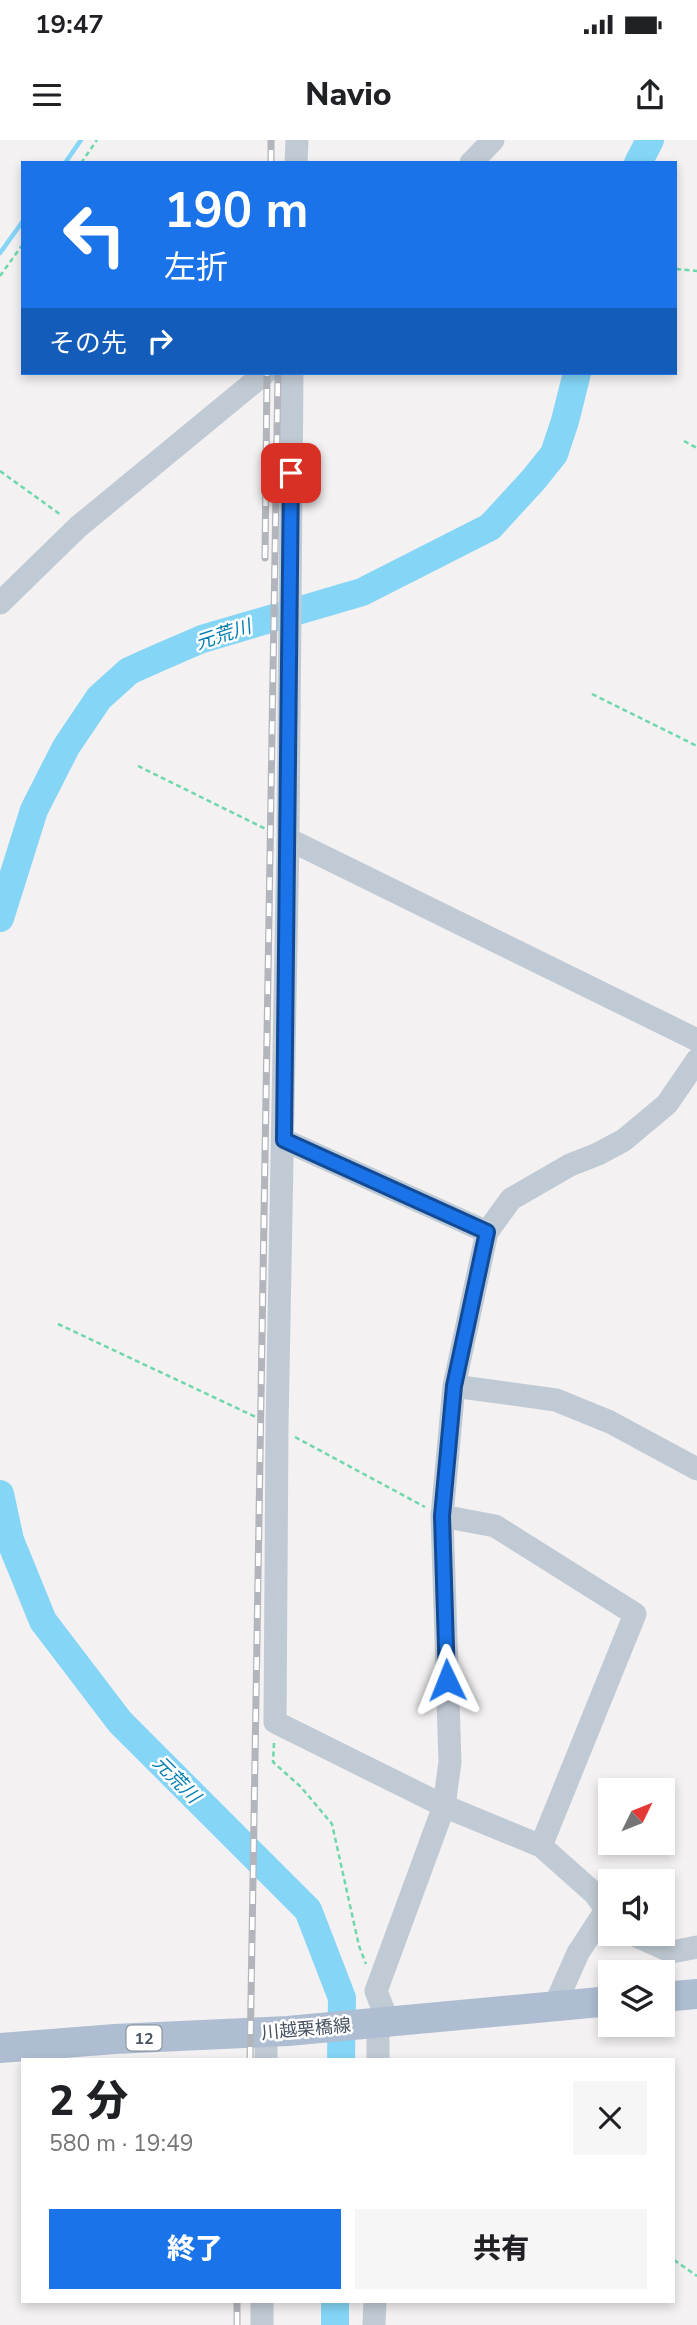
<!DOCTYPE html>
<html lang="ja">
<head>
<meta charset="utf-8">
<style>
	:root { --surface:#fff; --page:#f6f6f6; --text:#202124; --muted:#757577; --accent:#1a73e8 }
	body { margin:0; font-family:"Nunito Sans","Noto Sans JP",sans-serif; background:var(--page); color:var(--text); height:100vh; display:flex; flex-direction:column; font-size:26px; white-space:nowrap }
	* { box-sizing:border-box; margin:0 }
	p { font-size:23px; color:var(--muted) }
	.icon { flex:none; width:38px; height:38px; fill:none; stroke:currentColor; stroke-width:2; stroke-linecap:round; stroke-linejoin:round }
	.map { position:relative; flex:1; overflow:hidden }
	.side { position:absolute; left:21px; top:1918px; width:654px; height:245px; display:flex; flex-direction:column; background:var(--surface); border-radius:0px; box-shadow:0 4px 10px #0003 }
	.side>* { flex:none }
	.hud { position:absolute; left:21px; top:21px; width:656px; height:214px; border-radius:0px; box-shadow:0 4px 10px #0003; background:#1a73e8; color:#fff; overflow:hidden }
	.needle { width:46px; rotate:47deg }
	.fabs { position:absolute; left:598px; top:1638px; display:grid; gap:14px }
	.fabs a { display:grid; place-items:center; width:77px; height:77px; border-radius:0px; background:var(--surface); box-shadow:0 4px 10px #0003; font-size:35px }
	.pin { position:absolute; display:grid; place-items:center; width:60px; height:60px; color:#fff; margin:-30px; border-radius:14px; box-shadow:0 4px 10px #0006 }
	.me { position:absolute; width:77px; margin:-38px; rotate:358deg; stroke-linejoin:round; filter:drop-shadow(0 0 5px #0008) }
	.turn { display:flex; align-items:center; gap:24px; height:147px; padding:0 28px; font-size:32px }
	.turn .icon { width:91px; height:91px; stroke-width:2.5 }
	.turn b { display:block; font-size:49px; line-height:60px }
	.then { display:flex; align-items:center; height:66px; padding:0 28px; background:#0003; gap:14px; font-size:26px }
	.round { display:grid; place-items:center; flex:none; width:74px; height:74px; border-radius:0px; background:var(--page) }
	.summary { display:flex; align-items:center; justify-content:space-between; height:119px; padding:0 28px }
	h1 { font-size:42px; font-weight:800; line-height:52px }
	.primary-button { display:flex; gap:14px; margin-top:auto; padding:14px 28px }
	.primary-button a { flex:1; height:80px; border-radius:0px; background:var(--accent); color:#fff; font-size:28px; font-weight:800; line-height:80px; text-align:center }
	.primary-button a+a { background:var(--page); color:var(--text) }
	.status { display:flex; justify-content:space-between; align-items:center; height:49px; padding:0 35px; background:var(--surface); direction:ltr }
	.status svg { height:19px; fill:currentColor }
	header { display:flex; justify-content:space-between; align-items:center; height:91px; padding:0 28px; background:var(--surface); font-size:32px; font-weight:800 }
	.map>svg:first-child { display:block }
</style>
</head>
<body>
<div class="status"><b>19:47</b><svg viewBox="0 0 49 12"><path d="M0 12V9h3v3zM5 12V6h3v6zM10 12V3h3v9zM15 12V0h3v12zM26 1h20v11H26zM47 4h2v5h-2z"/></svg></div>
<header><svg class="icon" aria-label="menu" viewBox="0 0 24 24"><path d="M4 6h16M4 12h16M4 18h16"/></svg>Navio<svg class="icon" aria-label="share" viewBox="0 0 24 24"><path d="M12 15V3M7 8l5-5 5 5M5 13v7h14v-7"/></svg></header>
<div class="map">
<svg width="697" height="2185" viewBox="0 0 697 2185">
	<rect width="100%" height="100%" fill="#f3f1f1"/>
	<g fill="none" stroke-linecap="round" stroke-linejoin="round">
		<path stroke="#84d5f6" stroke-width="4.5" d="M 65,23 L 81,0
			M 0,113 L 23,81"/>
		<path stroke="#84d5f6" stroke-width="28" d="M 638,23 L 650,0
			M 0,778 L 34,670 L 66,607 L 99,558 L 129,531 L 158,518 L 202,499 L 362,452 L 490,387 L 534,339 L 554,314 L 565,281 L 577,233
			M 0,1354 L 10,1400 L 43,1481 L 120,1582 L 308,1770 L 342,1858 L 341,1920
			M 335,2185 L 335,2161"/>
		<path stroke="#6fd7ac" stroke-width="2.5" stroke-dasharray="5 3.5" stroke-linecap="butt" d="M 81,23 L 97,0
			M 676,129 L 697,131
			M 0,136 L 23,104
			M 684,301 L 697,308
			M 0,331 L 61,375
			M 592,554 L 697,606
			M 138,626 L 270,691
			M 58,1184 L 258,1278
			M 295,1297 L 425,1367
			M 274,1603 L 273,1622 L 301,1647 L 332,1684 L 359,1806 L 366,1824
			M 674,2120 L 697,2136"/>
		<path stroke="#c0cad4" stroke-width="23" d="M 296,23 L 297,0
			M 471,23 L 493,0
			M 292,233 L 288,699 L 277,1287 L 275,1582 L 444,1666 L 541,1706 L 635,1474 L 495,1386 L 442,1376
			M 0,463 L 78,387 L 265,233
			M 288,699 L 697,900
			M 284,1000 L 487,1092
			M 454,1246 L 556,1260 L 610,1282 L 697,1329
			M 541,1706 L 595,1754 L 611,1777
			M 632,1794 L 672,1812 L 697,1807
			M 554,1867 L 578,1813 L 606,1770
			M 388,1882 L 376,1851 L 444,1666 L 450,1622 L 442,1376 L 454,1246 L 487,1092 L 511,1059 L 570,1025 L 598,1014 L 624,1000 L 667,964 L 697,920
			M 266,1920 L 266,1893
			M 378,1920 L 378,1883
			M 262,2185 L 262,2161
			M 374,2185 L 375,2161"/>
		<path stroke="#aebdd2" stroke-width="30" d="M 663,1857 L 697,1854
			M 0,1908 L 115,1899 L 288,1891 L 611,1861"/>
		<g stroke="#b2b5bc" stroke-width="7">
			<path id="rail" d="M 271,23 L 271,0
				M 265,418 L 267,233
				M 250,1920 L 278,233
				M 237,2185 L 237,2161"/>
		</g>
		<use href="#rail" stroke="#fff" stroke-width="4.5" stroke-dasharray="13" stroke-linecap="butt"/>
	</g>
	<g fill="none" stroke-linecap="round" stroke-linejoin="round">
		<g stroke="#114b97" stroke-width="18">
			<path id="route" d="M 291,333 L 284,1000 L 487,1092 L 454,1246 L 442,1376 L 447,1540"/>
		</g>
		<use href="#route" stroke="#1a73e8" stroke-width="12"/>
	</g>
	<g text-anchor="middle" stroke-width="5" stroke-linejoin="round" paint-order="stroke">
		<rect fill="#fff" stroke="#7e8690" stroke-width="2" x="126.5" y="1885.5" width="35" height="25" rx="5"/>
		<g font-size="16" font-weight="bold" fill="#465261">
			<text x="144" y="1904">12</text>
		</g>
		<g font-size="18" fill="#465261" stroke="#fff">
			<text transform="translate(306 1889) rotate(-5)" y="6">川越栗橋線</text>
		</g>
		<g font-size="19" font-style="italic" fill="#017eb2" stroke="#fff">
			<text transform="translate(223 494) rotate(-18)" y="7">元荒川</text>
			<text transform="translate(177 1639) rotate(45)" y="7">元荒川</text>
		</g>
	</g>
</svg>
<div class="fabs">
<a><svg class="needle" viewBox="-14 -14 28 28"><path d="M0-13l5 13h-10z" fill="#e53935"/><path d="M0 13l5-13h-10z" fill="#757577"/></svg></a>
<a><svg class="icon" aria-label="sound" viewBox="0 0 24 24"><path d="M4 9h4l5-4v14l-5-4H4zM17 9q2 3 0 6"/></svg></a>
<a><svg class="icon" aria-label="layers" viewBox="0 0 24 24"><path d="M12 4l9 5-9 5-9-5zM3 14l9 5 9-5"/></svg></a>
</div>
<div class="pin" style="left:291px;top:333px;background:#d93025"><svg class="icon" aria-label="arrive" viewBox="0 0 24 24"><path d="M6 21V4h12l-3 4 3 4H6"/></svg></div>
<svg class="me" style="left:447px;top:1540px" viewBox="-20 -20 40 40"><path d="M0-17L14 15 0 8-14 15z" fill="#1a73e8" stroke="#fff" stroke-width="4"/></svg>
<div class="hud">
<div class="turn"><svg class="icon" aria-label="left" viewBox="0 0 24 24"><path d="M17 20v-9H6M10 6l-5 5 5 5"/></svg><div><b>190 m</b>左折</div></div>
<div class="then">その先<svg class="icon" aria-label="right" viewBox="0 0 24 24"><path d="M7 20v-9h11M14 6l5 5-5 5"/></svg></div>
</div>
<section class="side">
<div class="summary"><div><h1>2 分</h1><p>580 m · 19:49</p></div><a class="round"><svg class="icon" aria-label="close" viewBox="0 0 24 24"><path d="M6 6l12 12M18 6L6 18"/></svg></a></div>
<div class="primary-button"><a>終了</a><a>共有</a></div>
</section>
</div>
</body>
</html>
